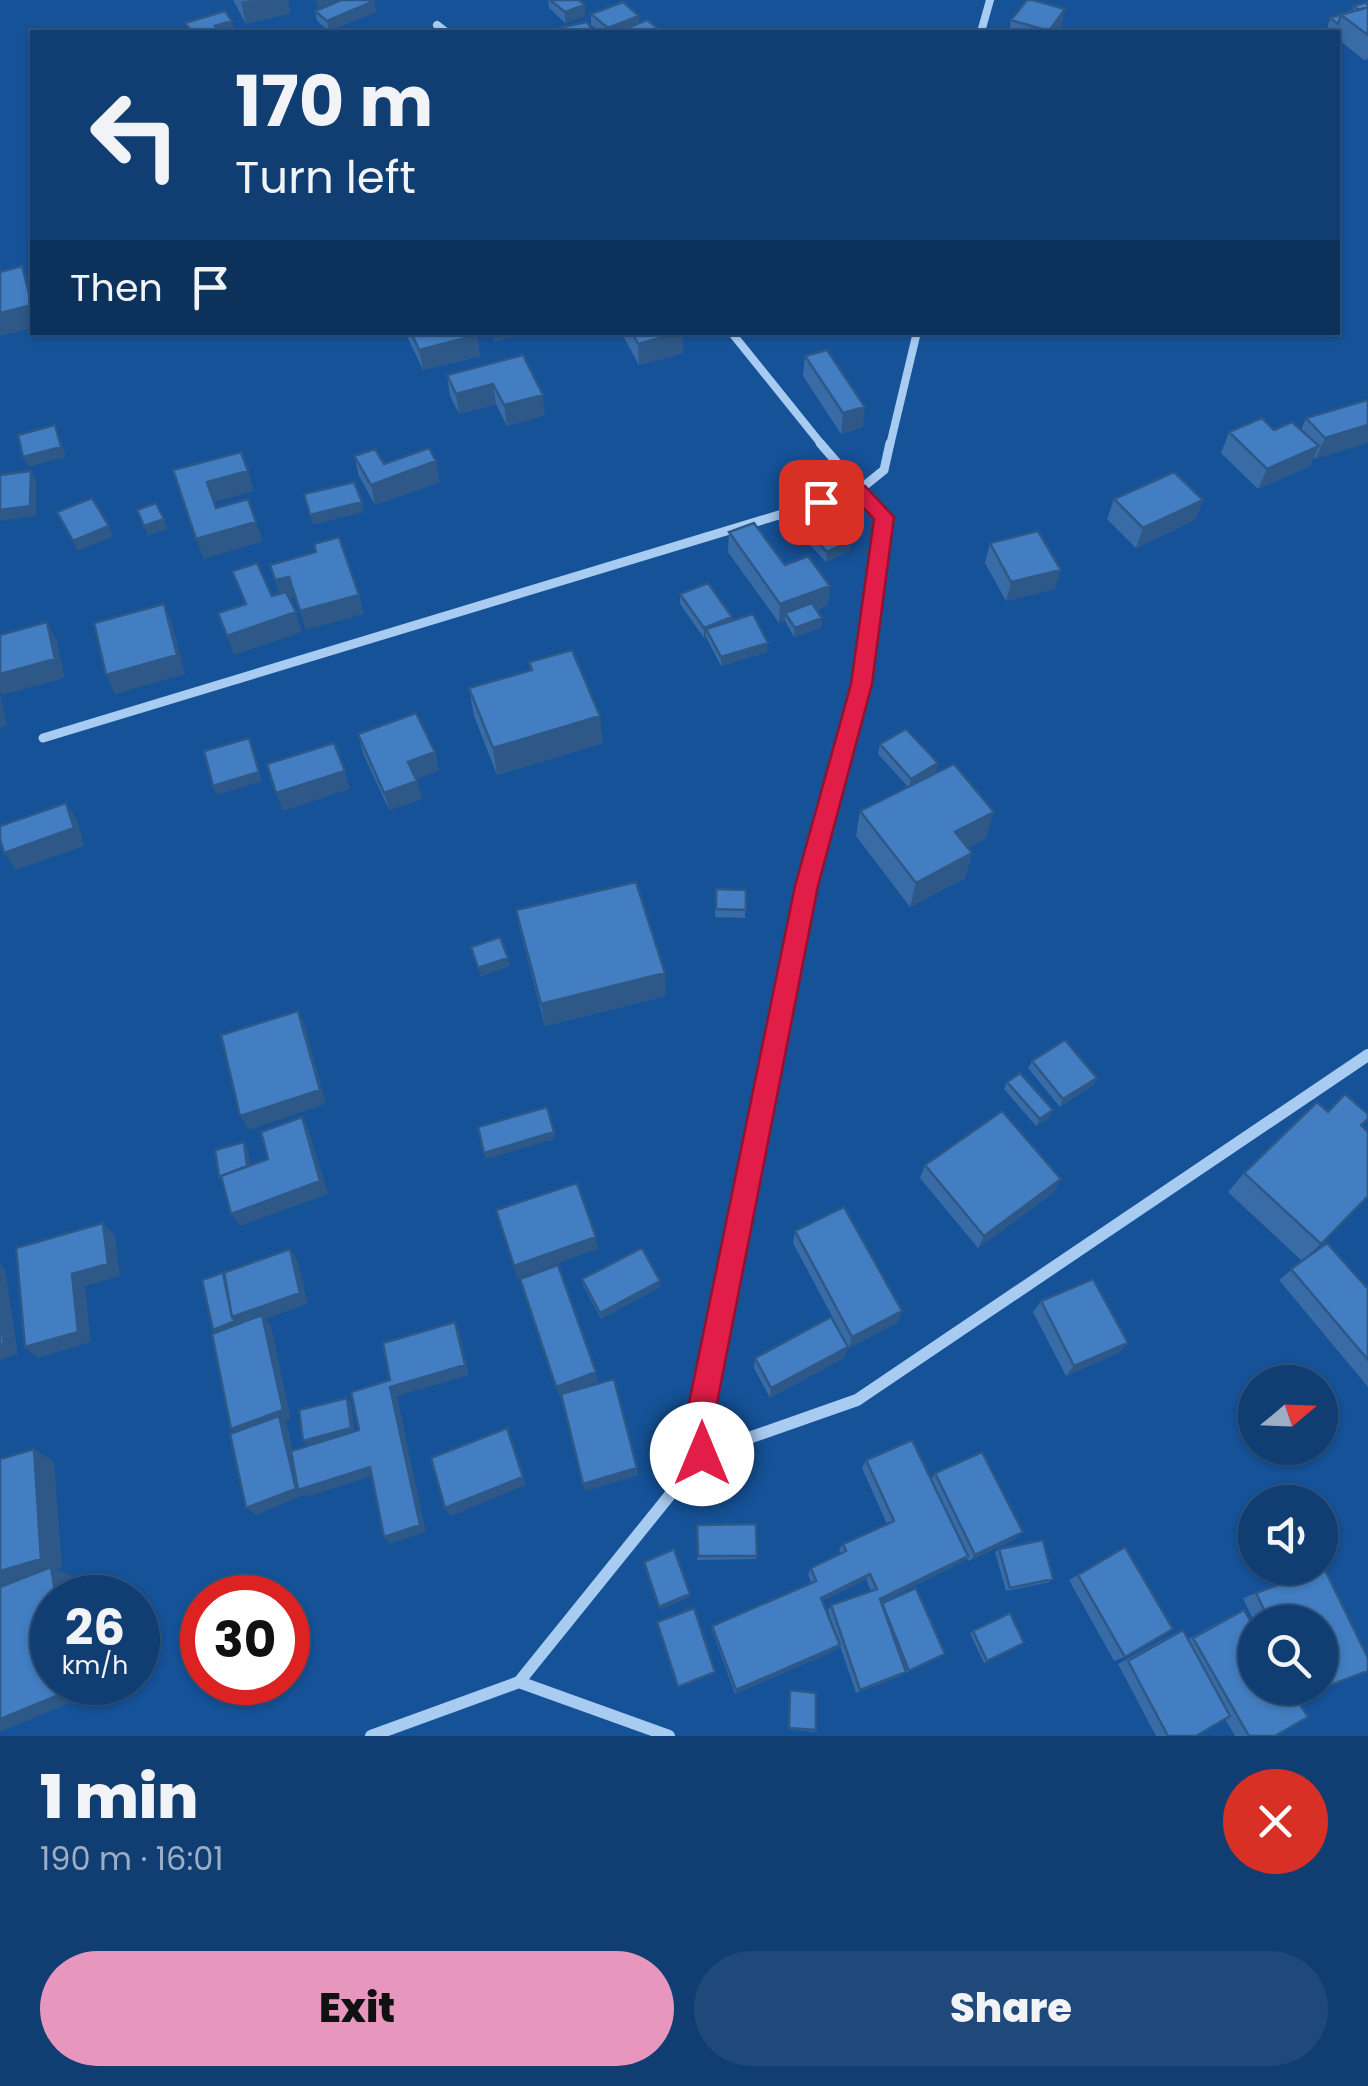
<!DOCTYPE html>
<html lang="en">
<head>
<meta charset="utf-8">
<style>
	:root { --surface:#103e72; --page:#1e497a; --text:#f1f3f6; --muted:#9caec4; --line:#305784; --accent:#e797bd }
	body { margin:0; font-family:Poppins,sans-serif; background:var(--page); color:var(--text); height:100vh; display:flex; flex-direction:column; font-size:38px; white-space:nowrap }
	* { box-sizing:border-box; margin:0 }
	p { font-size:32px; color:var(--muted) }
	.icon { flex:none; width:55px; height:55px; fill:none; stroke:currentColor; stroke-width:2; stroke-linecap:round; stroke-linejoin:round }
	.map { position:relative; height:1736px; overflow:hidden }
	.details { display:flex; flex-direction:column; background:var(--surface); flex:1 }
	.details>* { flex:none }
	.guide { position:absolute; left:30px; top:30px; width:1310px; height:305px; border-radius:0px; box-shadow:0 2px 8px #0004,0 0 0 2px var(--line); background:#103e72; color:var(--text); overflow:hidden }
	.needle { width:65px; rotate:71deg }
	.buttons { position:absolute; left:1238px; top:1365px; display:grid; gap:20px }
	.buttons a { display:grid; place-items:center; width:100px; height:100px; border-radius:50%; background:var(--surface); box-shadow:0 2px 8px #0004,0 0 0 2px var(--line); font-size:50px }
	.speed { position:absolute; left:30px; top:1575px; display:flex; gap:20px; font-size:50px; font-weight:700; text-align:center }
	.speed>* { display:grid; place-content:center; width:130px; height:130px; border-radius:50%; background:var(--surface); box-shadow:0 2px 8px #0004,0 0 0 2px var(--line); line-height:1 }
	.speed small { font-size:25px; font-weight:400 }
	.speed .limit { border:15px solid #d22; background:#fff; color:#111 }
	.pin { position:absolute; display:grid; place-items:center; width:85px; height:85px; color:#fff; margin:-42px; border-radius:20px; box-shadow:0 5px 15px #0006 }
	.me { position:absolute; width:110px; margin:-55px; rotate:0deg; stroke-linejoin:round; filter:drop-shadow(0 0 8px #0008) }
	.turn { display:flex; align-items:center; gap:35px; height:210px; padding:0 40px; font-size:45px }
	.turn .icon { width:130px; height:130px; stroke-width:2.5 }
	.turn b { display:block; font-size:70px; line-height:85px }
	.then { display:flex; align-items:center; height:95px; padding:0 40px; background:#0003; gap:20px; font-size:38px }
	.round { display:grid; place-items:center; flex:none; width:105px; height:105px; border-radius:52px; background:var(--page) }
	.summary { display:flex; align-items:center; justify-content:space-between; height:170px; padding:0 40px }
	h1 { font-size:60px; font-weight:800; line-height:75px }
	.cta { display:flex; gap:20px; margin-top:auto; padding:20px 40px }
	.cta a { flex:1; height:115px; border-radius:60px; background:var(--accent); color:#111; font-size:40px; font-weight:800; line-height:115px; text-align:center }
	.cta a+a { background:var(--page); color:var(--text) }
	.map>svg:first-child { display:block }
</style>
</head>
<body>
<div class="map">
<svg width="1368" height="1736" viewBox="0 0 1368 1736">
	<rect width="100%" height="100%" fill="#155298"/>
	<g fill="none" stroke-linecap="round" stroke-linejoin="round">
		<path stroke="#a8cbf2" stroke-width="8" d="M 437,25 L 446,32
			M 981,32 L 990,0
			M 731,332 L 822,445
			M 890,445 L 917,332"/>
		<path stroke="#a8cbf2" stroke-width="9" d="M 43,738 L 858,491 L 884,470 L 890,443
			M 781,1013 L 807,885 L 862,684 L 884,517 L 820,443"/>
		<path stroke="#a8cbf2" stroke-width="12" d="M 703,1454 L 703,1403 L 782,1010
			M 371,1736 L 519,1682
			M 669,1736 L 519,1682 L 703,1454 L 857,1400 L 1368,1055"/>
	</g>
	<path fill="#396ca6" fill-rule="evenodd" d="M 233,0 L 288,0 L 290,13 L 246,24 Z
		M 548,0 L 579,0 L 585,16 L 565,23 L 549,8 Z
		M 374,1 L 376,12 L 329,31 L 317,21 L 315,11 Z
		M 1368,2 L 1368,59 L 1364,60 L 1338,39 L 1338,32 L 1332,32 L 1327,29 L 1330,18 L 1352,11 L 1354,6 Z
		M 591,14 L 640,23 L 663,32 L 601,32 L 591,25 Z
		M 1011,20 L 1061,30 L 1059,32 L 1009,32 Z
		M 405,332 L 476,332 L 480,356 L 423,370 Z
		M 621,332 L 683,332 L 683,353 L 639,365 Z
		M 523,355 L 545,415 L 507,426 L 496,404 L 459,414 L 450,396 L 447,375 Z
		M 805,356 L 863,427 L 841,434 L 803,376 Z
		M 1367,400 L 1315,459 L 1314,457 L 1310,466 L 1258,489 L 1221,453 L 1229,432 L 1301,430 L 1306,418 Z
		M 354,456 L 384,464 L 440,482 L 375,505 L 359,476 Z
		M 1114,499 L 1203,500 L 1195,520 L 1136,548 L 1107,519 Z
		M 729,532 L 785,565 L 830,586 L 828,605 L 816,610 L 822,618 L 821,628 L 794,637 L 785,621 L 779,623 L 728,552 Z
		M 811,535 L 850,550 L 826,562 L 810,545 Z
		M 990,543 L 1055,589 L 1006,601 L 985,563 Z
		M 680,594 L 732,621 L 767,652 L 721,666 L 706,637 L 704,638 L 680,604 Z
		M 529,662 L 603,743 L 497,775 L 474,716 L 469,688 L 530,670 Z
		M 358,734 L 435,752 L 439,770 L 416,779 L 422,799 L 389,810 L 363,753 Z
		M 880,744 L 936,772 L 986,838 L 968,848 L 972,853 L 965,878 L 910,907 L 856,836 L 860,811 L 908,787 L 878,754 Z
		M 716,889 L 746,890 L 745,918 L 715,917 Z
		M 516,910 L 666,996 L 545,1026 L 521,934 Z
		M 1032,1061 L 1097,1078 L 1093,1085 L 1060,1107 L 1028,1068 Z
		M 1007,1082 L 1049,1118 L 1036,1126 L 1004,1089 Z
		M 1328,1112 L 1361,1126 L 1321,1244 L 1303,1260 L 1368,1289 L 1368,1387 L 1279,1280 L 1302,1261 L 1228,1192 L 1244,1173 Z
		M 925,1165 L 1054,1192 L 978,1248 L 920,1178 Z
		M 795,1231 L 902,1311 L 898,1322 L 849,1348 L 793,1243 Z
		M 582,1279 L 660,1281 L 660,1287 L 601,1319 L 583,1285 Z
		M 1041,1301 L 1128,1343 L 1118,1353 L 1066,1376 L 1033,1312 Z
		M 845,1357 L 770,1398 L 754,1368 L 755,1358 Z
		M 866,1460 L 931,1479 L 935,1473 L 1023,1532 L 1015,1539 L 969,1561 L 967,1558 L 962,1562 L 881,1602 L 945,1654 L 906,1673 L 906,1672 L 901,1676 L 856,1693 L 840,1646 L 836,1650 L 735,1694 L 712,1630 L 712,1626 L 811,1583 L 808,1574 L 811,1568 L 841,1553 L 839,1550 L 843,1544 L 887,1524 L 862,1468 ZM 866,1579 L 871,1591 L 831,1605 L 828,1610 L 838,1641 L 822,1601 Z
		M 697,1525 L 757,1556 L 756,1559 L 697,1560 Z
		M 999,1549 L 1053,1579 L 1049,1582 L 1006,1591 L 995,1552 Z
		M 1324,1568 L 1368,1658 L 1368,1671 L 1296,1697 L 1308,1717 L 1275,1736 L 1235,1736 L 1225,1719 L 1196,1736 L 1156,1736 L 1118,1664 L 1171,1635 L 1183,1630 L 1188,1639 L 1232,1615 L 1244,1610 L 1255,1628 L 1255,1688 L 1320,1688 L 1320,1622 L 1255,1622 L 1255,1624 L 1243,1598 Z
		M 1078,1575 L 1125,1657 L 1114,1661 L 1069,1580 Z
		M 973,1631 L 1024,1643 L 984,1663 L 970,1633 Z
		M 790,1690 L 816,1730 L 815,1732 L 788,1729 Z"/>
	<path fill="#2e5887" d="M 251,0 L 288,0 L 290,13 L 246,24 L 241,2 Z
		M 316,0 L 340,0 L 318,8 Z
		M 374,1 L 376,12 L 329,31 L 327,21 Z
		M 585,5 L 585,16 L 565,23 L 565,12 Z
		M 1065,9 L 1061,30 L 1059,32 L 1049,32 Z
		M 639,16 L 640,26 L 624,29 L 624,32 L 608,32 L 608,28 Z
		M 232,21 L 235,32 L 217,32 L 215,26 Z
		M 32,305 L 32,328 L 0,336 L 0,313 Z
		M 492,332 L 533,332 L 494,342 Z
		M 683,332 L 683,353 L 639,365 L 638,344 Z
		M 477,335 L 480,356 L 423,370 L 419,350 Z
		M 493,384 L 496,404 L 459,414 L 456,394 Z
		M 543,395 L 545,415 L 507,426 L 504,405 Z
		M 865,407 L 863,427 L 841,434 L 843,413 Z
		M 55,425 L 66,457 L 28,467 L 23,457 Z
		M 1368,425 L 1368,443 L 1315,459 L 1325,438 Z
		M 1319,446 L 1310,466 L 1258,489 L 1267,469 Z
		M 436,461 L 440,482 L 375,505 L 371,485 Z
		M 31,471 L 36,481 L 36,516 L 0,521 L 0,510 Z
		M 248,471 L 254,491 L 214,502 L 207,482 Z
		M 1203,500 L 1195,520 L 1136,548 L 1143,528 Z
		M 362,502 L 364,512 L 313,525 L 310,515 Z
		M 164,519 L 168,529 L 148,536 L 144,526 Z
		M 256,522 L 263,541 L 204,559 L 196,539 Z
		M 109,526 L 113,537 L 77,551 L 73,541 Z
		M 851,540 L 850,550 L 826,562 L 827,552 Z
		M 1061,570 L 1055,589 L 1006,601 L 1011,582 Z
		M 289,577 L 295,596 L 281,600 L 275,580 Z
		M 830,586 L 828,605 L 789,619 L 785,613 L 785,621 L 779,623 L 780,604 Z
		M 359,595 L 364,614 L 306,630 L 300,611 Z
		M 164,604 L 172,623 L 185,674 L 115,694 L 106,675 Z
		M 296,612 L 302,632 L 234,655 L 227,636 Z
		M 732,617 L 731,627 L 706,629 L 706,637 L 704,638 L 704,628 Z
		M 822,618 L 821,628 L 794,637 L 795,628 Z
		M 47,622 L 57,641 L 65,678 L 2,695 L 0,691 L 0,674 Z
		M 768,643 L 767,652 L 721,666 L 721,657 Z
		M 0,694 L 7,725 L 0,728 Z
		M 600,716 L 603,743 L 497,775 L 493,748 Z
		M 249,738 L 262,781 L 217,795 L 213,786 Z
		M 435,752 L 439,770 L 413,780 L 408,762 Z
		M 938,763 L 936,772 L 909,788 L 911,779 Z
		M 345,771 L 350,789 L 283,811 L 276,793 Z
		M 417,781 L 422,799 L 389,810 L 384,793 Z
		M 66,803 L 77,820 L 84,846 L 16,870 L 4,853 Z
		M 994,812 L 986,838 L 949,858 L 955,832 Z
		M 972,853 L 965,878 L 910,907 L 916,883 Z
		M 508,958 L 510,966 L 480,977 L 478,968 Z
		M 665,973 L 666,996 L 545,1026 L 541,1004 Z
		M 298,1011 L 305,1026 L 326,1104 L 249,1130 L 240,1116 Z
		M 1097,1078 L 1093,1085 L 1060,1107 L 1063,1099 Z
		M 1053,1110 L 1049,1118 L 1036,1126 L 1040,1119 Z
		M 302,1117 L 309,1131 L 328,1194 L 240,1226 L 231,1214 Z
		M 554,1132 L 555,1139 L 486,1159 L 484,1153 Z
		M 244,1142 L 248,1149 L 252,1176 L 224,1184 L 219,1177 Z
		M 1061,1179 L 1054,1192 L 978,1248 L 984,1236 Z
		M 103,1223 L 115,1235 L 120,1276 L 85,1286 L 91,1342 L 38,1358 L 25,1347 L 72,1274 Z
		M 596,1237 L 598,1249 L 517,1278 L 514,1266 Z
		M 290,1249 L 298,1261 L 308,1304 L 265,1319 L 271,1326 L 291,1419 L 284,1422 L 287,1425 L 302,1488 L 370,1467 L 376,1475 L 306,1497 L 304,1495 L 256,1515 L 246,1508 L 241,1438 L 231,1429 L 218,1335 L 213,1330 L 232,1317 Z
		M 0,1264 L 5,1268 L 18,1354 L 0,1360 Z
		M 660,1281 L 660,1287 L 601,1319 L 600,1313 Z
		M 902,1311 L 898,1322 L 849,1348 L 852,1337 Z
		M 455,1322 L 460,1333 L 469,1375 L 397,1396 L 426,1532 L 390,1544 L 384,1537 L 390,1387 Z
		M 1128,1343 L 1118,1353 L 1066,1376 L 1074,1366 Z
		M 848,1347 L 845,1357 L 770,1398 L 771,1388 Z
		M 596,1372 L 598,1381 L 559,1397 L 556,1387 Z
		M 347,1398 L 351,1402 L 355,1433 L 307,1445 L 303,1441 Z
		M 507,1428 L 526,1485 L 451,1516 L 445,1508 Z
		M 34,1449 L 54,1461 L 62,1568 L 56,1569 L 72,1576 L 76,1598 L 56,1598 L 52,1570 L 0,1586 L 0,1571 Z
		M 637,1468 L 638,1476 L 585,1491 L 583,1484 Z
		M 1023,1532 L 1015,1539 L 969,1561 L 975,1555 Z
		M 968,1556 L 962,1562 L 876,1604 L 880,1599 Z
		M 870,1574 L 866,1579 L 818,1603 L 821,1598 Z
		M 690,1594 L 690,1597 L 660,1610 L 659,1607 Z
		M 840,1645 L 836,1650 L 735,1694 L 736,1690 Z
		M 715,1672 L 714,1674 L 678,1688 L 678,1687 Z
		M 906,1672 L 901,1676 L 856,1693 L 860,1690 Z
		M 69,1682 L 89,1682 L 91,1694 L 0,1732 L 0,1719 Z"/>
	<path fill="#427ec1" stroke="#2e5887" stroke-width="2.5" d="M 341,0 L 372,0 L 374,1 L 327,21 L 315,11 Z
		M 550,0 L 579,0 L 585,5 L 565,12 Z
		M 1027,0 L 1033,0 L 1065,9 L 1049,31 L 1011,20 Z
		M 623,2 L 639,16 L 608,28 L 591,14 Z
		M 1367,2 L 1368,7 L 1359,10 L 1354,6 Z
		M 1368,7 L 1368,35 L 1341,15 Z
		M 1354,10 L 1341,15 L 1338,24 L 1330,18 Z
		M 225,11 L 232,21 L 215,26 L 220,32 L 192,32 L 185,23 Z
		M 647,20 L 663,32 L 628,32 L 624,29 Z
		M 587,22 L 594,32 L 555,32 L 553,29 Z
		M 22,266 L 32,305 L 0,313 L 0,272 Z
		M 411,332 L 476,332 L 477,335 L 419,350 Z
		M 632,332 L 682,332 L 638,344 Z
		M 827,350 L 865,407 L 843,413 L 805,356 Z
		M 523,355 L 543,395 L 504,405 L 493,384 L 456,394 L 447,375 Z
		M 1367,400 L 1368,402 L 1368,425 L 1325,438 L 1306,418 Z
		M 1262,418 L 1274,430 L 1292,422 L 1319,446 L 1267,469 L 1229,432 Z
		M 55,425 L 61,447 L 23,457 L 18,435 Z
		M 429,448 L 436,461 L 371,485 L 354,456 L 375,449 L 384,464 Z
		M 241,452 L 248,471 L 207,482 L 216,508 L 248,499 L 256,522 L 196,539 L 173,470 Z
		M 31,471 L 30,506 L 0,510 L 0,475 Z
		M 1174,472 L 1203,500 L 1143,528 L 1114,499 Z
		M 354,482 L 362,502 L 310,515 L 304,494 Z
		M 92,498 L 109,526 L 73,541 L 57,512 Z
		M 156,503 L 164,519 L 144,526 L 137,510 Z
		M 754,523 L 785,565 L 808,556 L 830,586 L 780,604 L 729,532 Z
		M 834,523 L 851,540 L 827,552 L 811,535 Z
		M 1038,531 L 1061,570 L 1011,582 L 990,543 Z
		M 339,537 L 359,595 L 300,611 L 289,577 L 275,580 L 270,565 L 316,552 L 314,544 Z
		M 257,563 L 272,596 L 286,592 L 296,612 L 227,636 L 218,613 L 246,604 L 232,571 Z
		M 708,583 L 732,617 L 704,628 L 680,594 Z
		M 812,603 L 822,618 L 795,628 L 785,613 Z
		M 164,604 L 177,655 L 106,675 L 94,623 Z
		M 753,614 L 768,643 L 721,657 L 706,629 Z
		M 47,622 L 55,659 L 0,674 L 0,635 Z
		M 572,650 L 600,716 L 493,748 L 469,688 L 532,670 L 529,662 Z
		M 416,713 L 435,752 L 408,762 L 417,781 L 384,793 L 358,734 Z
		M 906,729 L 938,763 L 911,779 L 880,744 Z
		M 249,738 L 259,772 L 213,786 L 204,751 Z
		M 334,743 L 345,771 L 276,793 L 267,764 Z
		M 954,764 L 994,812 L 955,832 L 972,853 L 916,883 L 860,811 Z
		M 66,803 L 74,828 L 4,853 L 0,839 L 0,826 Z
		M 636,882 L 665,973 L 541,1004 L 516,910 Z
		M 716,889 L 746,890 L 746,910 L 716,909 Z
		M 500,937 L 508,958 L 478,968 L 471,947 Z
		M 298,1011 L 320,1090 L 240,1116 L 221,1035 Z
		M 1065,1040 L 1097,1078 L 1063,1099 L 1032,1061 Z
		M 1020,1073 L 1053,1110 L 1040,1119 L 1007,1082 Z
		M 1345,1094 L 1368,1114 L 1368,1119 L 1361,1125 L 1368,1132 L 1368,1196 L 1321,1244 L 1244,1173 L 1317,1102 L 1328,1112 Z
		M 547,1107 L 554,1132 L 484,1153 L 478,1127 Z
		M 1002,1111 L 1061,1179 L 984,1236 L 925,1165 Z
		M 302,1117 L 320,1181 L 231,1214 L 221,1176 L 268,1159 L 261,1132 Z
		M 244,1142 L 247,1166 L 219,1177 L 215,1150 Z
		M 577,1183 L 596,1237 L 514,1266 L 496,1210 Z
		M 844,1207 L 902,1311 L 852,1337 L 795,1231 Z
		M 103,1223 L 108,1264 L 72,1274 L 78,1332 L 25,1347 L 16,1248 Z
		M 1327,1243 L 1368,1289 L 1368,1360 L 1291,1269 Z
		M 642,1248 L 660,1281 L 600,1313 L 582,1279 Z
		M 290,1249 L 300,1293 L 232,1317 L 223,1273 Z
		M 558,1265 L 596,1372 L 556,1387 L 520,1279 Z
		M 224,1272 L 232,1317 L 235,1321 L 213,1330 L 202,1280 Z
		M 1093,1279 L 1128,1343 L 1074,1366 L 1041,1301 Z
		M 262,1315 L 283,1410 L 231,1429 L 212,1334 Z
		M 0,1316 L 4,1344 L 0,1345 Z
		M 831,1317 L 848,1347 L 771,1388 L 755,1358 Z
		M 455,1322 L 465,1365 L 390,1387 L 420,1525 L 384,1537 L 370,1467 L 298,1490 L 291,1451 L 359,1430 L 351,1392 L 390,1380 L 383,1343 Z
		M 614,1379 L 637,1468 L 583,1484 L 561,1394 Z
		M 347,1398 L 351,1428 L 303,1441 L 299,1410 Z
		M 279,1416 L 296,1489 L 246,1508 L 230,1434 Z
		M 507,1428 L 523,1477 L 445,1508 L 431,1458 Z
		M 912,1440 L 968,1556 L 880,1599 L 906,1672 L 860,1690 L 831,1605 L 877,1589 L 870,1574 L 821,1598 L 840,1645 L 736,1690 L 712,1626 L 816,1581 L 811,1568 L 846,1551 L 843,1544 L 894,1521 L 866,1460 Z
		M 34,1449 L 41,1559 L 0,1571 L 0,1459 Z
		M 982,1452 L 1023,1532 L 975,1555 L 935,1473 Z
		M 756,1524 L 757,1556 L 698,1556 L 697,1525 Z
		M 1043,1540 L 1053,1579 L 1010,1588 L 999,1549 Z
		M 1125,1547 L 1173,1629 L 1125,1657 L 1078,1575 Z
		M 674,1549 L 690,1594 L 659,1607 L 644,1562 Z
		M 51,1567 L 56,1598 L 52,1598 L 52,1682 L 69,1682 L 71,1690 L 0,1719 L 0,1587 Z
		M 1324,1568 L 1368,1658 L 1368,1671 L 1304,1695 L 1300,1688 L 1320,1688 L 1320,1622 L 1270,1622 L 1256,1593 Z
		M 916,1588 L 945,1654 L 909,1671 L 882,1603 Z
		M 694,1608 L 715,1672 L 678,1687 L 657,1622 Z
		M 1244,1610 L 1255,1628 L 1255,1688 L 1290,1688 L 1308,1717 L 1275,1736 L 1249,1736 L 1193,1638 Z
		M 1010,1613 L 1024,1643 L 987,1661 L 973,1631 Z
		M 1183,1630 L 1230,1716 L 1196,1736 L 1168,1736 L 1128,1661 Z
		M 790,1690 L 816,1693 L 816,1730 L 789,1728 Z"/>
	<path fill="#e11d48" stroke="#92132f" stroke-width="2.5" d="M 858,484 L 865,486 L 894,517 L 872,684 L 818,886 L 717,1403 L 717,1454 L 712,1464 L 702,1468 L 693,1464 L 688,1454 L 689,1403 L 795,886 L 851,684 L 874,519 L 855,499 L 821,509 L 812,502 L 814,497 Z"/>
</svg>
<div class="buttons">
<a><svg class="needle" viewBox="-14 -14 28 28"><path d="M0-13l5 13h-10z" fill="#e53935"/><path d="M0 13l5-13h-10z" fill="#9caec4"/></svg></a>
<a><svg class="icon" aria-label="sound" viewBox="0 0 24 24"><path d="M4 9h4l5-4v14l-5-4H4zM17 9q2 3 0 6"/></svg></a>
<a><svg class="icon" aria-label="search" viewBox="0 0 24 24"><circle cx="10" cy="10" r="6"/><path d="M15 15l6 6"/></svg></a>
</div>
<div class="speed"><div>26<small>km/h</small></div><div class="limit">30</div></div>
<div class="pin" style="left:821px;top:502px;background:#d93025"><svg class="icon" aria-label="arrive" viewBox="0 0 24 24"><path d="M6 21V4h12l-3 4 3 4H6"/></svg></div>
<svg class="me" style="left:702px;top:1454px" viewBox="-20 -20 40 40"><circle r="19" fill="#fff"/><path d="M0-13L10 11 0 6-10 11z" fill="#e11d48"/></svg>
<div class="guide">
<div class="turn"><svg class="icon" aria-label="left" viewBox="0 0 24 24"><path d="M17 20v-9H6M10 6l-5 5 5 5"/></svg><div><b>170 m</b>Turn left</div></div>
<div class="then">Then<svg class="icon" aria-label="arrive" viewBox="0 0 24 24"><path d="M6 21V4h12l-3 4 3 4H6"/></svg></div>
</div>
</div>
<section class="details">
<div class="summary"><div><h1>1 min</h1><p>190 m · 16:01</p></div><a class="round" style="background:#d93025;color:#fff"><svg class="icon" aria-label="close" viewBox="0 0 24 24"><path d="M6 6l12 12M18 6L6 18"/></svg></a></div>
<div class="cta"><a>Exit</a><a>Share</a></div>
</section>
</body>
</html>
